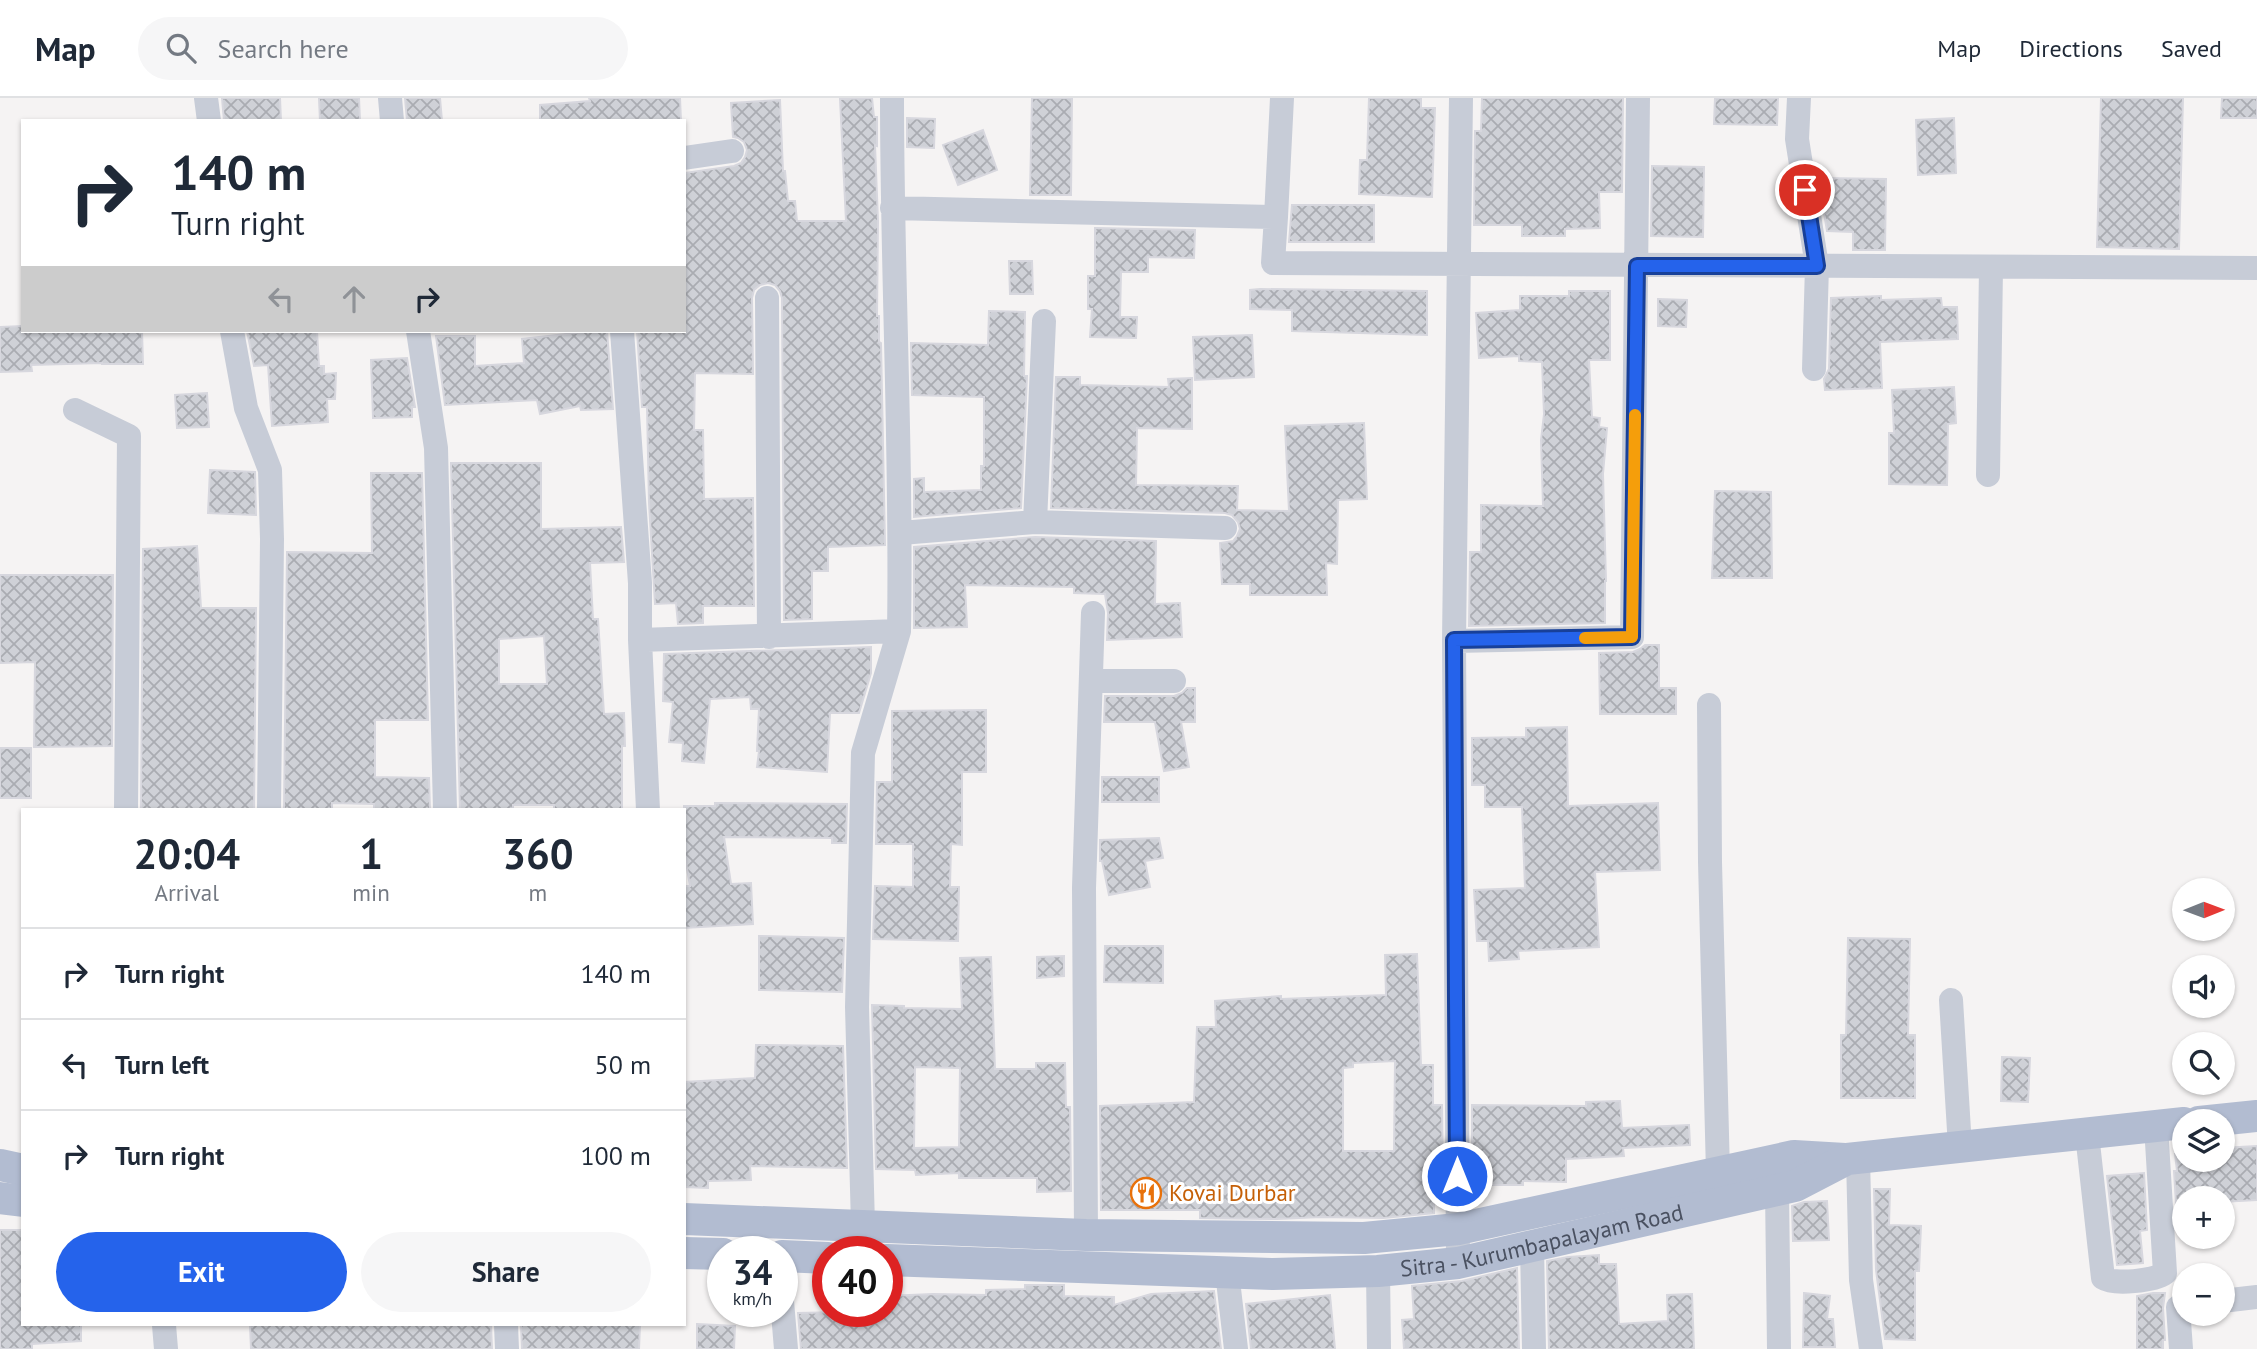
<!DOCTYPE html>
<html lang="en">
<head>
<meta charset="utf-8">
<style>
	:root { --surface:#fff; --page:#f6f6f7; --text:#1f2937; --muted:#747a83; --line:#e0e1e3; --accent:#2563eb }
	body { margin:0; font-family:"PT Sans",sans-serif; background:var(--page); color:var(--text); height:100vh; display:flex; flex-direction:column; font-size:26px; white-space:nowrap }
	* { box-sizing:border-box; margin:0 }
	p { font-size:23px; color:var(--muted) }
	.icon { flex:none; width:38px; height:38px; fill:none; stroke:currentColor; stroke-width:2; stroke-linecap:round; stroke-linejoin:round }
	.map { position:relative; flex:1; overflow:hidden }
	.details { position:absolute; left:21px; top:710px; width:665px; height:518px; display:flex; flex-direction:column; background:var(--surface); border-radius:0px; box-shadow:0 2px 5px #0004 }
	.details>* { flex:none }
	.hud { position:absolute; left:21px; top:21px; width:665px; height:214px; border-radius:0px; box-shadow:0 2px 5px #0004; background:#fff; color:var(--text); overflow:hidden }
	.needle { width:46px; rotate:89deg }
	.tools { position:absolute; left:2172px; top:780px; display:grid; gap:14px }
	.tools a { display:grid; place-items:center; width:63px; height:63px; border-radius:50%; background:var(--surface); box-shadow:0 2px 5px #0004; font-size:35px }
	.speed { position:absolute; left:707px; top:1138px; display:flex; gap:14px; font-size:35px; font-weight:700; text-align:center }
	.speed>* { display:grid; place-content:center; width:91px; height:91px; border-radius:50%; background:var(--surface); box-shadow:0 2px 5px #0004; line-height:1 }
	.speed small { font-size:18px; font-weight:400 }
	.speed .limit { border:10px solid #d22; background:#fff; color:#111 }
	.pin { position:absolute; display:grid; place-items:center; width:60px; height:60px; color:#fff; margin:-30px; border:4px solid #fff; border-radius:50%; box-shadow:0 2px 7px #0007 }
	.me { position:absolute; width:77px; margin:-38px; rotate:0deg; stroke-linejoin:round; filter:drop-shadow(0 0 5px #0008) }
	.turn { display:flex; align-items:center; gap:24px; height:147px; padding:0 35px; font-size:32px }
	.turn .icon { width:91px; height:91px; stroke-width:2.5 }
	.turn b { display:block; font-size:49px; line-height:60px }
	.lanes { display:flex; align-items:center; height:66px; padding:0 35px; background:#0003; justify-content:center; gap:35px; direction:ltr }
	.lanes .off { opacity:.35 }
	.eta { display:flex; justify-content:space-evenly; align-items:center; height:119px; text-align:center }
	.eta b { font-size:42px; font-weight:600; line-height:49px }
	.primary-button { display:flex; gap:14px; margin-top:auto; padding:14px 35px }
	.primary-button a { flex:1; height:80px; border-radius:42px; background:var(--accent); color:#fff; font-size:28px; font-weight:600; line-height:80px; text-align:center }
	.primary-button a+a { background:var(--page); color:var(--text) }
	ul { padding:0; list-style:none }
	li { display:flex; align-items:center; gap:21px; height:91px; padding:0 35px; border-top:2px solid var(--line) }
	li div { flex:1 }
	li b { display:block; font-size:26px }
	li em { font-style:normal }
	header { display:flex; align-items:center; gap:42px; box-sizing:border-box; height:98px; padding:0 35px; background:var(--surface); border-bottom:2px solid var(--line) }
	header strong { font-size:33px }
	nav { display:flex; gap:38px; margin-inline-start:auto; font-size:24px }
	.search { width:490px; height:63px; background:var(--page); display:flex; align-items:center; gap:18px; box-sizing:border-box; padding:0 24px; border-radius:38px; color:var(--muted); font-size:26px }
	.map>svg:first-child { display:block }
</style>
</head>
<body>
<header>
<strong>Map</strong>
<div class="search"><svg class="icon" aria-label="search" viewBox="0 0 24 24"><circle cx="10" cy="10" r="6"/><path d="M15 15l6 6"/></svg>Search here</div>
<nav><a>Map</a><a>Directions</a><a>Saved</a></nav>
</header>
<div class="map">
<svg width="2257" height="1251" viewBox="0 0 2257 1251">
	<defs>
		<pattern id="building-cross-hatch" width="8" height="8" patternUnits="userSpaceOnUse" patternTransform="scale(1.75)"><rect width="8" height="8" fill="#cfd1d7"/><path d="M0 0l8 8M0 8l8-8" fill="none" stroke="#aaacb2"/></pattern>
	</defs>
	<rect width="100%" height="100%" fill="#f5f3f3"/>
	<path fill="url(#building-cross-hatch)" stroke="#d7d7de" stroke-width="2" fill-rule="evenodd" d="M 222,0 L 280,0 L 281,23 L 224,23 Z
		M 319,0 L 359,0 L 360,23 L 320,23 Z
		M 405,0 L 440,0 L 442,23 L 407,23 Z
		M 589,0 L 680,0 L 681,23 L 540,23 L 540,7 L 590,3 Z
		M 872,0 L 874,19 L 877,19 L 877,48 L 875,47 L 878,123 L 877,218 L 879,218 L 879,244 L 881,245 L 885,447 L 828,449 L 828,473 L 812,473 L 812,521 L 784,522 L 782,200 L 780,193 L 775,187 L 768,185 L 760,187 L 754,192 L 752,200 L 753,276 L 695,275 L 694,332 L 703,332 L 704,401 L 753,400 L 754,508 L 703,508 L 703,525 L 678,526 L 676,505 L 655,506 L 649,405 L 647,309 L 642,309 L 637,233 L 684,233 L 684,75 L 734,68 L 741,65 L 745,59 L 747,52 L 744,44 L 738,40 L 733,39 L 731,5 L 780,2 L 783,73 L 785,73 L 788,103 L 795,103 L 797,123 L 846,123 L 840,1 Z
		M 1032,0 L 1072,0 L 1071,97 L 1030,97 Z
		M 1369,0 L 1421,0 L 1421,10 L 1435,10 L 1432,99 L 1359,96 L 1360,62 L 1367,62 Z
		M 1482,0 L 1623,0 L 1622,94 L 1599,94 L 1600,130 L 1565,131 L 1565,138 L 1522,138 L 1522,127 L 1474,127 L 1475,33 L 1481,33 Z
		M 1715,0 L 1778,0 L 1777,27 L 1714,26 Z
		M 2101,0 L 2183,0 L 2179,151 L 2097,149 Z
		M 2222,0 L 2257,0 L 2257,20 L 2221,20 Z
		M 907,20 L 935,21 L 934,50 L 907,49 Z
		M 1954,20 L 1956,75 L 1918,77 L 1916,22 Z
		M 983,32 L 997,72 L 958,87 L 943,47 Z
		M 1652,68 L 1704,69 L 1703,139 L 1651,138 Z
		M 1823,80 L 1886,81 L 1885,152 L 1853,152 L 1853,134 L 1827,133 L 1823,109 Z
		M 1292,107 L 1374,107 L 1374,144 L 1289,144 Z
		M 1095,130 L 1195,132 L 1194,160 L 1148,159 L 1148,174 L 1121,174 L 1120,219 L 1137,219 L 1136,240 L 1090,239 L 1092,211 L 1088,211 L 1088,178 L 1095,178 Z
		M 1009,163 L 1032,163 L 1033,196 L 1010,196 Z
		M 1260,191 L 1427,193 L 1427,237 L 1292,233 L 1292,212 L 1250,211 L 1250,192 Z
		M 1569,193 L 1610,193 L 1610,262 L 1589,262 L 1592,319 L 1600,320 L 1599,329 L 1607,330 L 1603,376 L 1606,483 L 1605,483 L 1605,525 L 1469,528 L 1470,454 L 1481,454 L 1481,407 L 1543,408 L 1541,342 L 1544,316 L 1542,264 L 1519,263 L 1519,258 L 1479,260 L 1476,215 L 1520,212 L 1520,198 L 1569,198 Z
		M 1881,198 L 1881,202 L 1941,200 L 1942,209 L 1957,209 L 1958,241 L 1880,244 L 1882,290 L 1825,292 L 1824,281 L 1829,271 L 1831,200 Z
		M 1658,201 L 1687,202 L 1686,229 L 1658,228 Z
		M 989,213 L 1025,214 L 1024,278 L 1027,278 L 1021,410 L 914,419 L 914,381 L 924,380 L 924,394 L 981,392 L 981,368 L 984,368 L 984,299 L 912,297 L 911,245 L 988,247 Z
		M 23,228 L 23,233 L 142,233 L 143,266 L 102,266 L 102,265 L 31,267 L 32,273 L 0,274 L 0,229 Z
		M 247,233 L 317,233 L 319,268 L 324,268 L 324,276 L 336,275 L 335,301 L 327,301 L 328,324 L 272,328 L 268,267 L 254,268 Z
		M 593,233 L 607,233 L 613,311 L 581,312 L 580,308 L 540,316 L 537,302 L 445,307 L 436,238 L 475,238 L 475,268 L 524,265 L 522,241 Z
		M 1252,237 L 1254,279 L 1195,282 L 1193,239 Z
		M 407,260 L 415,309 L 412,309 L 412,319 L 373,320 L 371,262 Z
		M 1056,279 L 1080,279 L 1080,287 L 1169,289 L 1168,281 L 1192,280 L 1192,331 L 1137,330 L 1136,387 L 1238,388 L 1237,412 L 1289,413 L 1285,328 L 1364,325 L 1367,401 L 1338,402 L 1337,466 L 1326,465 L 1327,497 L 1250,497 L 1250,486 L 1222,486 L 1220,445 L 1233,443 L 1237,438 L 1240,431 L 1238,424 L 1232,417 L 1225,415 L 1051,410 Z
		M 1954,289 L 1956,325 L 1948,326 L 1947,387 L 1889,386 L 1889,335 L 1894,335 L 1892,292 Z
		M 207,295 L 209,329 L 177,330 L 175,297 Z
		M 451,365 L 541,365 L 541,431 L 621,429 L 624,464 L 590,465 L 593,521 L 598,521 L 604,616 L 624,615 L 625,648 L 622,648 L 622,712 L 554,712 L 554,707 L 513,707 L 513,712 L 460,712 ZM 544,538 L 547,586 L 499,586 L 499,541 Z
		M 210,372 L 255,374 L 256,417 L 208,415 Z
		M 371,375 L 422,375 L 428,622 L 375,622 L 375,679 L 429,680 L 430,712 L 374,712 L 374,706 L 332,705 L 332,712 L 284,712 L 287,454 L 372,455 Z
		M 1715,393 L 1771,394 L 1772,480 L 1712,480 Z
		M 1035,439 L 1156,443 L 1155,506 L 1180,505 L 1182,539 L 1107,542 L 1108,515 L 1105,496 L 1074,495 L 1074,489 L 965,487 L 967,529 L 914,530 L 914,449 Z
		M 197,448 L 201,510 L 256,510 L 254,712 L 141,712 L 143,451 Z
		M 0,477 L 113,477 L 112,648 L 34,649 L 35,564 L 0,565 Z
		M 1645,547 L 1659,547 L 1659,590 L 1676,590 L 1676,616 L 1600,616 L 1599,555 L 1633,554 L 1640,551 Z
		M 871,549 L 871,575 L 859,615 L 830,615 L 827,674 L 757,669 L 759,653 L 757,653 L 759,611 L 751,611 L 750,599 L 710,601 L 704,665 L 682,663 L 683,645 L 669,644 L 673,604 L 663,603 L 664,556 Z
		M 1187,590 L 1195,590 L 1195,624 L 1181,624 L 1189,669 L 1164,673 L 1155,624 L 1104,624 L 1105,598 L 1174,598 L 1182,595 Z
		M 986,612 L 986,674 L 962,674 L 962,747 L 951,746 L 950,789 L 959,789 L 958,843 L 873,841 L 875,788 L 913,789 L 913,746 L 876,746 L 877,684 L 892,684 L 892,613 Z
		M 1567,629 L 1568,708 L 1658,705 L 1660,772 L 1595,774 L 1599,849 L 1518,853 L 1519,861 L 1489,863 L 1488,843 L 1477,843 L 1474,792 L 1525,790 L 1522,709 L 1485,709 L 1485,687 L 1472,687 L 1472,640 L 1526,639 L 1526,630 Z
		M 0,650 L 31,650 L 31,700 L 0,700 Z
		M 1102,679 L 1159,679 L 1159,704 L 1102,704 Z
		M 715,705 L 847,706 L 846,745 L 832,745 L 832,740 L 724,739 L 731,786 L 751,785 L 753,826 L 684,830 L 684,788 L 690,788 L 684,753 L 684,708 L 715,708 Z
		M 1159,740 L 1163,760 L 1145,763 L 1150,789 L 1109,797 L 1102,763 L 1100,763 L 1100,742 Z
		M 759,838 L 844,840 L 842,894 L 759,892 Z
		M 1848,840 L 1910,841 L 1908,937 L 1915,937 L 1915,1000 L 1841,1000 L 1841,937 L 1846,937 Z
		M 1105,848 L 1163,848 L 1163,885 L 1104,884 Z
		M 1417,856 L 1421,967 L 1433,967 L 1433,1007 L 1442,1007 L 1443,1087 L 1434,1087 L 1434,1115 L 1383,1120 L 1321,1119 L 1277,1121 L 1200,1120 L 1200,1112 L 1101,1112 L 1100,1008 L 1194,1004 L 1197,929 L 1216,929 L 1215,903 L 1281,898 L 1281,901 L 1386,897 L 1385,857 ZM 1395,963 L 1394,1053 L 1343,1053 L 1343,970 L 1353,969 L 1353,965 Z
		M 1064,858 L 1064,878 L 1037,880 L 1037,859 Z
		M 991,859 L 995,971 L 1036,971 L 1036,965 L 1065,965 L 1066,1009 L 1070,1009 L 1071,1093 L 1037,1094 L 1037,1080 L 959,1080 L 959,1075 L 916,1077 L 915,1072 L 876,1071 L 872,907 L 904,908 L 904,910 L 962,911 L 960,860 ZM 915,969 L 960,970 L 959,1049 L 914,1050 Z
		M 756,947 L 843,948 L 847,1070 L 750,1068 L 751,1082 L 708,1083 L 708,1090 L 684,1089 L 684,984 L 755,980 Z
		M 2002,959 L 2030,960 L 2028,1004 L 2001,1003 Z
		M 1620,1003 L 1622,1030 L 1689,1027 L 1690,1047 L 1623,1050 L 1624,1058 L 1566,1061 L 1566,1084 L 1523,1083 L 1523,1087 L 1472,1087 L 1472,1007 L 1586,1008 L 1586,1004 Z
		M 2257,1048 L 2257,1102 L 2222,1104 L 2222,1101 L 2184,1101 L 2184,1121 L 2177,1122 L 2174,1073 L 2177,1073 L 2175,1056 L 2184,1056 L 2184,1062 L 2222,1062 L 2222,1050 Z
		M 2144,1075 L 2147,1132 L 2140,1133 L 2143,1165 L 2117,1167 L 2107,1078 Z
		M 1874,1091 L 1890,1091 L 1889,1127 L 1921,1128 L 1919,1173 L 1915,1173 L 1915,1242 L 1885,1241 L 1876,1172 Z
		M 1827,1103 L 1829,1142 L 1793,1143 L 1792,1108 L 1804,1104 Z
		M 0,1132 L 23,1132 L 23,1227 L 81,1227 L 81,1243 L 32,1246 L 32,1251 L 0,1251 Z
		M 1599,1157 L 1599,1166 L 1616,1166 L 1619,1226 L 1668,1223 L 1667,1197 L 1692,1196 L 1694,1251 L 1549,1251 L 1547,1163 L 1568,1159 Z
		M 1517,1170 L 1519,1251 L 1404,1251 L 1402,1222 L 1414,1221 L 1412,1188 L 1462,1183 Z
		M 1025,1187 L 1064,1187 L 1064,1198 L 1114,1199 L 1114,1207 L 1151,1196 L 1214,1193 L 1221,1251 L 801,1251 L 798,1215 L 887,1213 L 887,1198 L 933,1196 L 986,1197 L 986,1192 L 1025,1191 Z
		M 1804,1195 L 1830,1198 L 1827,1221 L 1833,1221 L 1835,1249 L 1803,1249 Z
		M 2153,1195 L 2165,1195 L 2163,1210 L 2165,1242 L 2163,1242 L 2163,1251 L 2137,1251 L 2137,1198 Z
		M 1330,1197 L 1335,1251 L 1251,1251 L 1246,1206 Z
		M 697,1226 L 735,1228 L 734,1251 L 697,1251 Z
		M 250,1227 L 491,1227 L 492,1251 L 251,1251 Z
		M 521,1227 L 640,1227 L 639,1251 L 522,1251 Z"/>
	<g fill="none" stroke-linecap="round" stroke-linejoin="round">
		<path stroke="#c7ccd7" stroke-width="24" d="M 206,0 L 209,23
			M 390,0 L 392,23
			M 1799,0 L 1797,41 L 1817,168 L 1814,271
			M 684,60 L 732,53
			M 892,110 L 1276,119 L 1282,0
			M 1276,119 L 1273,165 L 2257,170
			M 767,200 L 769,539
			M 232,233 L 246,310 L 270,372 L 272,441 L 269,712
			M 418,233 L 436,350 L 445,712
			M 622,233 L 640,485 L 640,542 L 648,712
			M 75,312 L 129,338 L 126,712
			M 1988,377 L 1991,169
			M 1035,424 L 1044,223
			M 901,435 L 1035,424 L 1225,430
			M 640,542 L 899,533 C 902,355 892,178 892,0
			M 1454,543 L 1632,539 L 1638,0
			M 1091,583 L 1174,583
			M 1709,607 L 1710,764 L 1718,1075
			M 1951,902 L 1960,1049
			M 2087,1036 L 2103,1180 C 2114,1187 2154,1183 2165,1175 L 2156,1028
			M 1858,1060 L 1861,1182 L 1871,1251
			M 1777,1092 L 1779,1251
			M 863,1127 L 857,909 L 863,655 L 899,533
			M 1086,1137 L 1084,790 L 1093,515
			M 1532,1148 L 1534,1251
			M 1458,1165 L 1454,543 L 1461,0
			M 1378,1173 L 1379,1251
			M 1227,1174 L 1236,1251
			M 782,1203 L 786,1251
			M 2222,1203 L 2257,1199
			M 164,1227 L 166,1251
			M 506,1227 L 507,1251
			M 2181,1251 L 2178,1209 L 2184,1208"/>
		<g stroke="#b2bcd1" stroke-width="32">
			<path d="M 2199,1024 L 2257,1018"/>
			<path d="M 0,1067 L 23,1072"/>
			<path d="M 0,1100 L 23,1103"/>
			<path d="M 684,1121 L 1086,1137 L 1364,1140 L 1458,1131 L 1794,1058 L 1845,1061"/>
			<path d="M 684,1155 L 723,1156"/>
			<path d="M 782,1158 L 828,1160"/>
			<path id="s1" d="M 887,1162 L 1273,1176 L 1378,1173 L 1458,1165 L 1795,1088 L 1847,1061 L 2184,1025"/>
		</g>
	</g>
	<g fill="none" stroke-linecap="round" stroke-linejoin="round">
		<g stroke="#184099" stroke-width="18">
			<path id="route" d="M 1457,1078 L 1454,542 L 1632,539 L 1637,168 L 1817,168 L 1805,92"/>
		</g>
		<use href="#route" stroke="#2563eb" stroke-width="12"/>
		<path stroke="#f59e0b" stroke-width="12" d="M 1585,540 L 1632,539 L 1635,317"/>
	</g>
	<defs>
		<g id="restaurant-ring" transform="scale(1.575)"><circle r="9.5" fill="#fff" stroke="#e8710a" stroke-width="1.5"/><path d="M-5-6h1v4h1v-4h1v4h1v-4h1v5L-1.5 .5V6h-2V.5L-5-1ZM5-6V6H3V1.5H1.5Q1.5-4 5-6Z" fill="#e8710a"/></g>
	</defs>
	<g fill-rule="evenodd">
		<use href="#restaurant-ring" x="1146" y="1095"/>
	</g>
	<g text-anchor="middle" stroke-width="6" stroke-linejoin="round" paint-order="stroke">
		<g font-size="23" fill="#c56008" stroke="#fff" text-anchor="start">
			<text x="1169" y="1103">Kovai Durbar</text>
		</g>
		<g font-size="23" fill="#4a5161" stroke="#fff">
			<text dy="8" stroke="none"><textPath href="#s1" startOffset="658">Sitra - Kurumbapalayam Road</textPath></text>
		</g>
	</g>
</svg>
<div class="tools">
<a><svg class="needle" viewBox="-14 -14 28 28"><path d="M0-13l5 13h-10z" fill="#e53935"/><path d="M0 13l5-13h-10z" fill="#747a83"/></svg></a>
<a><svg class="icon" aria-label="sound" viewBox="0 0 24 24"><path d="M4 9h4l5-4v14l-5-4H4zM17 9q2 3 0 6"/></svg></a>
<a><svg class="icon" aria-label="search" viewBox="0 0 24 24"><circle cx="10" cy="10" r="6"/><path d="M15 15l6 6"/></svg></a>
<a><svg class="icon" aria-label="layers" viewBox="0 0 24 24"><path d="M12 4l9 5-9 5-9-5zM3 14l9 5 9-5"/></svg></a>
<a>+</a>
<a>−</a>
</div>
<div class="speed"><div>34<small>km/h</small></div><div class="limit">40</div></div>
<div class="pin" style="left:1805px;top:92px;background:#d93025"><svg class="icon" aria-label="arrive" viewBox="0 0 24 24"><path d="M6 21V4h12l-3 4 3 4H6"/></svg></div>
<svg class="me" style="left:1457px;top:1078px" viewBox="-20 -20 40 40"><circle r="17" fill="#2563eb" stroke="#fff" stroke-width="3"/><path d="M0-11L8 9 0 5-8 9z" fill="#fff"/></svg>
<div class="hud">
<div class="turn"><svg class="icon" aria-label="right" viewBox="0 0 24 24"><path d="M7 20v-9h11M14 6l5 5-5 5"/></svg><div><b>140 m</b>Turn right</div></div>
<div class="lanes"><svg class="icon off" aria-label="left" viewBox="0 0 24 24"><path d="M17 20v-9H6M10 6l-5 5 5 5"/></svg><svg class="icon off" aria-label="ahead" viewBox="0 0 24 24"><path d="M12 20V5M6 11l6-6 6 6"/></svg><svg class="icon" aria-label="right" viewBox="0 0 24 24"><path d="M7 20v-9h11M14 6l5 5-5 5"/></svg></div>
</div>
<section class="details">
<div class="eta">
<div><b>20:04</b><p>Arrival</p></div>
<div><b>1</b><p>min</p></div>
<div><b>360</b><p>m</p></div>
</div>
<ul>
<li><svg class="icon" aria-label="right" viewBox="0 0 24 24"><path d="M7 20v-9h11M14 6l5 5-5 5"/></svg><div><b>Turn right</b></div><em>140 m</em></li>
<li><svg class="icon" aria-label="left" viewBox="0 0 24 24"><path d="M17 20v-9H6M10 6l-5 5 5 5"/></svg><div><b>Turn left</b></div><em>50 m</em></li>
<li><svg class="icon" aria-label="right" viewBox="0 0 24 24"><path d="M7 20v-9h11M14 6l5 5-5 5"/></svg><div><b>Turn right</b></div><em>100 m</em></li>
</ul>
<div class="primary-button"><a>Exit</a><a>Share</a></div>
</section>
</div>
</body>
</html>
